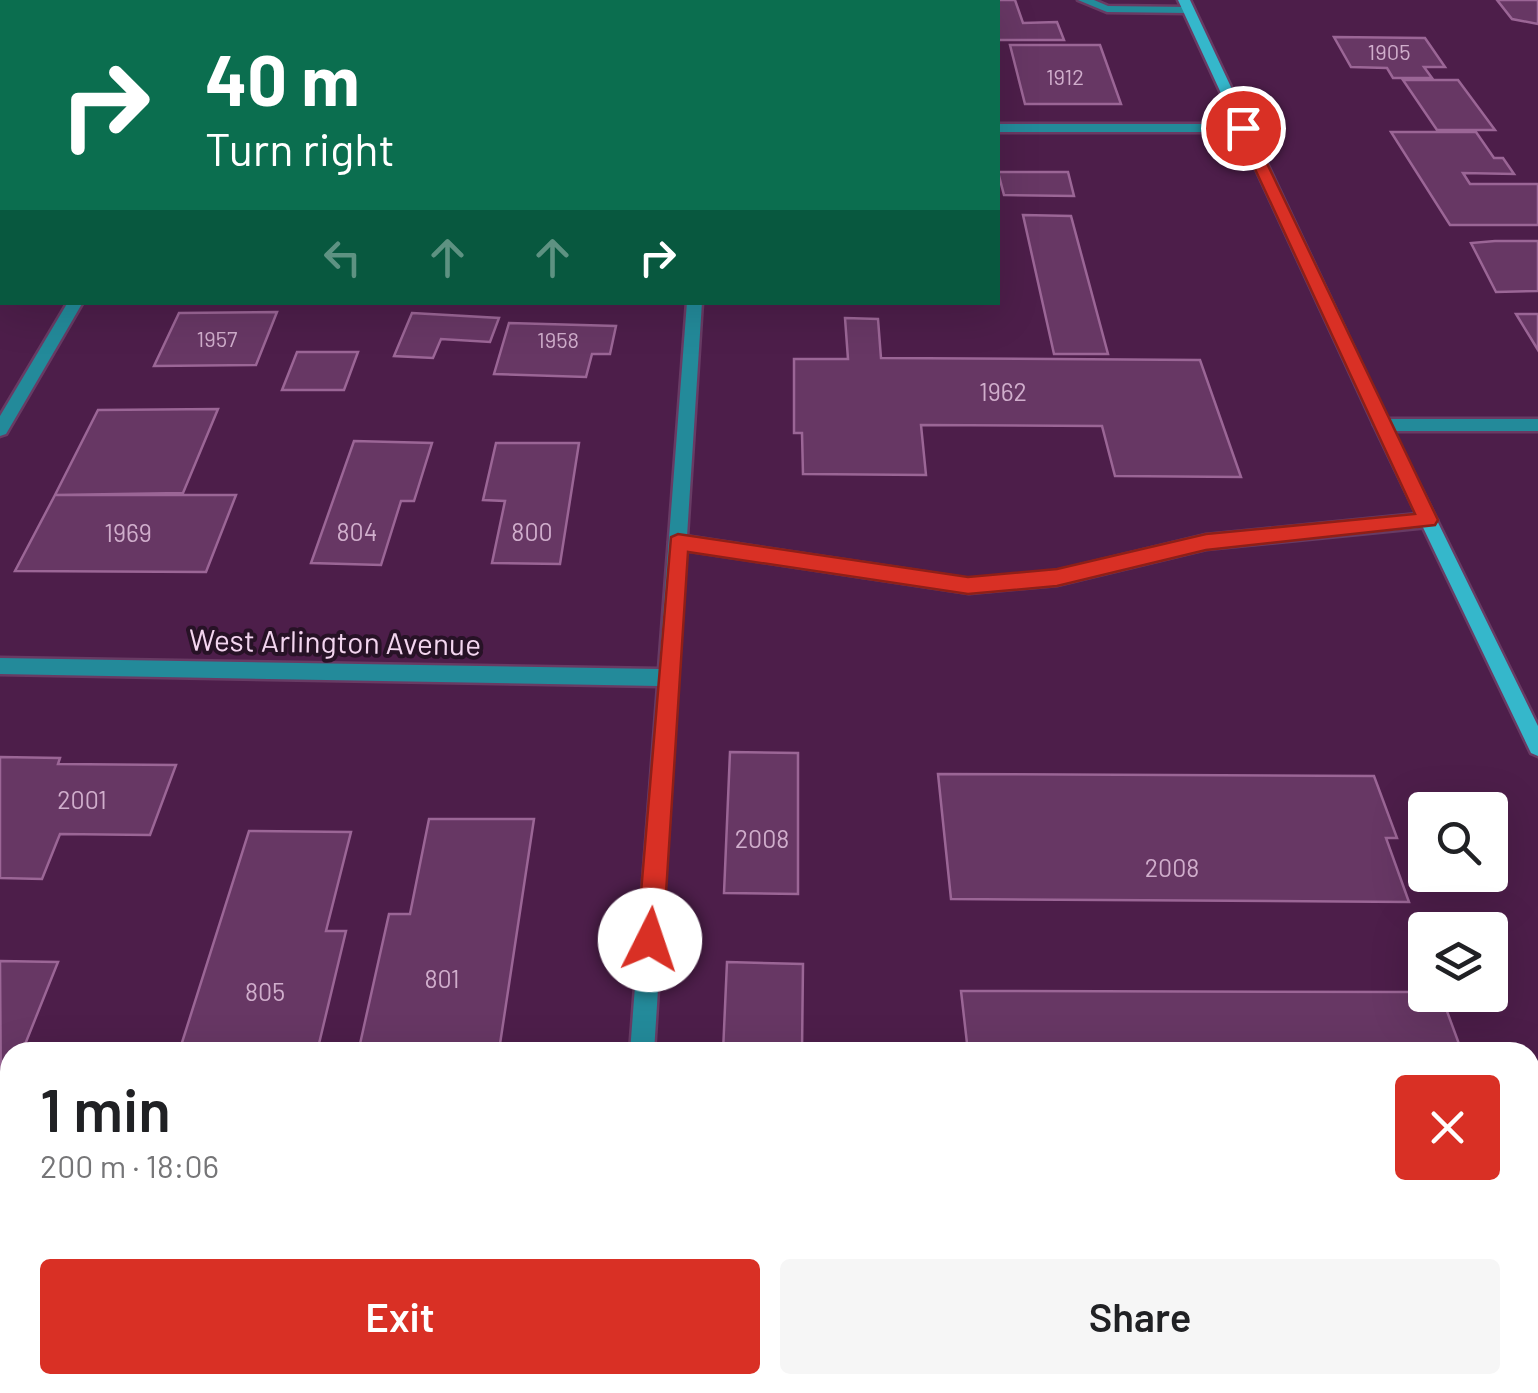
<!DOCTYPE html>
<html lang="en">
<head>
<meta charset="utf-8">
<style>
	:root { --surface:#fff; --page:#f6f6f6; --text:#202124; --muted:#757577; --accent:#d93025 }
	body { margin:0; font-family:Barlow,sans-serif; background:var(--page); color:var(--text); height:100vh; display:flex; flex-direction:column; font-size:38px; white-space:nowrap }
	* { box-sizing:border-box; margin:0 }
	p { font-size:32px; color:var(--muted) }
	.icon { flex:none; width:55px; height:55px; fill:none; stroke:currentColor; stroke-width:2; stroke-linecap:round; stroke-linejoin:round }
	.map { position:relative; flex:1; overflow:hidden }
	.sheet { position:absolute; left:0px; top:1042px; width:1540px; height:352px; display:flex; flex-direction:column; background:var(--surface); border-radius:30px 30px 0 0; box-shadow:0 10px 40px #0002 }
	.sheet>* { flex:none }
	.top-card { position:absolute; left:0px; top:0px; width:1000px; height:305px; box-shadow:0 10px 40px #0002; background:#0b6e4f; color:#fff; overflow:hidden }
	.fabs { position:absolute; left:1408px; top:792px; display:grid; gap:20px }
	.fabs a { display:grid; place-items:center; width:100px; height:100px; border-radius:10px; background:var(--surface); box-shadow:0 10px 40px #0002; font-size:50px }
	.pin { position:absolute; display:grid; place-items:center; width:85px; height:85px; color:#fff; margin:-42px; border:5px solid #fff; border-radius:50%; box-shadow:0 2px 10px #0007 }
	.me { position:absolute; width:110px; margin:-55px; rotate:4deg; stroke-linejoin:round; filter:drop-shadow(0 0 8px #0008) }
	.turn { display:flex; align-items:center; gap:35px; height:210px; padding:0 40px; font-size:45px }
	.turn .icon { width:130px; height:130px; stroke-width:2.5 }
	.turn b { display:block; font-size:70px; line-height:85px }
	.lanes { display:flex; align-items:center; height:95px; padding:0 40px; background:#0003; justify-content:center; gap:50px; direction:ltr }
	.lanes .off { opacity:.35 }
	.round { display:grid; place-items:center; flex:none; width:105px; height:105px; border-radius:10px; background:var(--page) }
	.headline { display:flex; align-items:center; justify-content:space-between; height:170px; padding:0 40px }
	h1 { font-size:60px; font-weight:600; line-height:75px }
	.action { display:flex; gap:20px; margin-top:auto; padding:20px 40px }
	.action a { flex:1; height:115px; border-radius:10px; background:var(--accent); color:#fff; font-size:40px; font-weight:600; line-height:115px; text-align:center }
	.action a+a { background:var(--page); color:var(--text) }
	.map>svg:first-child { display:block }
</style>
</head>
<body>
<div class="map">
<svg width="1538" height="1393" viewBox="0 0 1538 1393">
	<rect width="100%" height="100%" fill="#4d1e4a"/>
	<path fill="#673764" stroke="#9b6696" stroke-width="2.5" d="M 939,0 L 1015,0 L 1023,23 L 1057,22 L 1064,40 L 998,40 L 998,2 Z
		M 1497,0 L 1538,0 L 1538,24 L 1512,19 Z
		M 1334,37 L 1425,38 L 1445,67 L 1424,67 L 1432,78 L 1393,78 L 1387,68 L 1351,67 Z
		M 1010,45 L 1100,45 L 1121,104 L 1025,104 Z
		M 1403,80 L 1458,80 L 1495,130 L 1437,130 Z
		M 1391,132 L 1476,132 L 1494,158 L 1503,158 L 1514,174 L 1463,173 L 1470,184 L 1538,184 L 1538,225 L 1450,225 Z
		M 998,172 L 1068,172 L 1074,196 L 1004,195 Z
		M 1023,215 L 1071,216 L 1108,354 L 1054,354 Z
		M 1495,241 L 1538,241 L 1538,291 L 1496,292 L 1471,243 Z
		M 277,312 L 256,365 L 154,366 L 179,313 Z
		M 412,313 L 499,318 L 490,342 L 441,339 L 433,358 L 394,356 Z
		M 1516,314 L 1538,314 L 1538,350 Z
		M 845,318 L 878,319 L 881,358 L 1200,360 L 1241,477 L 1115,476 L 1102,426 L 921,425 L 926,475 L 803,474 L 802,433 L 794,433 L 794,359 L 848,359 Z
		M 509,323 L 616,326 L 610,354 L 592,354 L 586,377 L 494,374 Z
		M 297,352 L 358,352 L 344,390 L 282,390 Z
		M 218,409 L 183,493 L 55,495 L 98,410 Z
		M 354,441 L 432,443 L 414,501 L 401,501 L 381,565 L 311,563 Z
		M 496,443 L 579,443 L 560,564 L 492,563 L 505,501 L 483,500 Z
		M 55,495 L 236,495 L 206,572 L 15,571 Z
		M 730,752 L 798,753 L 798,894 L 724,893 Z
		M 0,757 L 60,758 L 58,764 L 176,765 L 150,835 L 60,834 L 42,879 L 0,878 Z
		M 938,774 L 1374,776 L 1397,838 L 1386,838 L 1409,902 L 951,899 Z
		M 429,819 L 534,819 L 500,1044 L 360,1044 L 389,914 L 410,914 Z
		M 249,831 L 351,832 L 326,931 L 346,931 L 317,1052 L 179,1052 Z
		M 0,961 L 58,962 L 22,1052 L 10,1052 L 10,1082 L 1,1105 Z
		M 727,962 L 803,964 L 802,1052 L 723,1052 Z
		M 961,991 L 1425,992 L 1441,995 L 1462,1052 L 968,1052 Z
		M 0,1324 L 10,1324 L 10,1385 L 47,1385 L 44,1393 L 0,1393 Z"/>
	<g fill="none" stroke-linecap="round" stroke-linejoin="round">
		<g stroke="#683b64" stroke-width="5">
			<path id="lane" d="M 1078,0 L 1094,0 L 1108,6 L 1188,7 L 1194,10 L 1188,13 L 1107,12 Z
				M 1428,513 L 1437,520 L 1428,527 L 1206,549 L 1057,585 L 969,593 L 678,549 L 669,542 L 678,535 L 969,579 L 1057,571 L 1206,535 Z"/>
		</g>
		<g stroke="#683b64" stroke-width="5">
			<path id="street" d="M 998,124 L 1243,124 L 1249,128 L 1243,132 L 998,132 Z
				M 0,125 L 2,125 L 2,133 L 0,133 Z
				M 68,302 L 83,302 L 6,434 L 0,436 L 0,416 Z
				M 687,302 L 702,302 L 654,1052 L 630,1052 L 658,686 L 0,674 L 0,658 L 659,669 Z
				M 1382,419 L 1538,419 L 1538,431 L 1382,431 L 1374,425 Z
				M 604,1385 L 632,1385 L 632,1393 L 604,1393 Z"/>
		</g>
		<g stroke="#683b64" stroke-width="5">
			<path id="secondary" d="M 1178,0 L 1190,0 L 1390,425 L 1538,726 L 1538,756 L 1531,753 L 1374,425 Z"/>
		</g>
		<use href="#lane" fill="#238a9a" fill-rule="evenodd"/>
		<use href="#street" fill="#238a9a" fill-rule="evenodd"/>
		<use href="#secondary" fill="#35b7cb" fill-rule="evenodd"/>
	</g>
	<path fill="#d93025" stroke="#8d1f18" stroke-width="2.5" d="M 1243,124 L 1250,128 L 1438,520 L 1435,525 L 1206,550 L 1057,586 L 968,594 L 688,552 L 663,940 L 659,949 L 650,953 L 641,949 L 637,940 L 671,537 L 678,534 L 968,577 L 1057,569 L 1206,534 L 1415,514 L 1236,128 Z"/>
	<g text-anchor="middle" stroke-width="8" stroke-linejoin="round" paint-order="stroke">
		<g font-size="22" fill="#d0aecc">
			<text x="1389" y="60">1905</text>
			<text x="1065" y="85">1912</text>
			<text x="217" y="347">1957</text>
			<text x="558" y="348">1958</text>
		</g>
		<g font-size="25" fill="#d0aecc">
			<text x="1003" y="401">1962</text>
			<text x="357" y="541">804</text>
			<text x="532" y="541">800</text>
			<text x="128" y="542">1969</text>
			<text x="82" y="809">2001</text>
			<text x="762" y="848">2008</text>
			<text x="1172" y="877">2008</text>
			<text x="442" y="988">801</text>
			<text x="265" y="1001">805</text>
		</g>
		<g font-size="30" fill="#f3d5ef" stroke="#271226">
			<text transform="translate(335 643) rotate(1)" y="10">West Arlington Avenue</text>
		</g>
	</g>
</svg>
<div class="fabs">
<a><svg class="icon" aria-label="search" viewBox="0 0 24 24"><circle cx="10" cy="10" r="6"/><path d="M15 15l6 6"/></svg></a>
<a><svg class="icon" aria-label="layers" viewBox="0 0 24 24"><path d="M12 4l9 5-9 5-9-5zM3 14l9 5 9-5"/></svg></a>
</div>
<div class="pin" style="left:1243px;top:128px;background:#d93025"><svg class="icon" aria-label="arrive" viewBox="0 0 24 24"><path d="M6 21V4h12l-3 4 3 4H6"/></svg></div>
<svg class="me" style="left:650px;top:940px" viewBox="-20 -20 40 40"><circle r="19" fill="#fff"/><path d="M0-13L10 11 0 6-10 11z" fill="#d93025"/></svg>
<div class="top-card">
<div class="turn"><svg class="icon" aria-label="right" viewBox="0 0 24 24"><path d="M7 20v-9h11M14 6l5 5-5 5"/></svg><div><b>40 m</b>Turn right</div></div>
<div class="lanes"><svg class="icon off" aria-label="left" viewBox="0 0 24 24"><path d="M17 20v-9H6M10 6l-5 5 5 5"/></svg><svg class="icon off" aria-label="ahead" viewBox="0 0 24 24"><path d="M12 20V5M6 11l6-6 6 6"/></svg><svg class="icon off" aria-label="ahead" viewBox="0 0 24 24"><path d="M12 20V5M6 11l6-6 6 6"/></svg><svg class="icon" aria-label="right" viewBox="0 0 24 24"><path d="M7 20v-9h11M14 6l5 5-5 5"/></svg></div>
</div>
<section class="sheet">
<div class="headline"><div><h1>1 min</h1><p>200 m · 18:06</p></div><a class="round" style="background:#d93025;color:#fff"><svg class="icon" aria-label="close" viewBox="0 0 24 24"><path d="M6 6l12 12M18 6L6 18"/></svg></a></div>
<div class="action"><a>Exit</a><a>Share</a></div>
</section>
</div>
</body>
</html>
